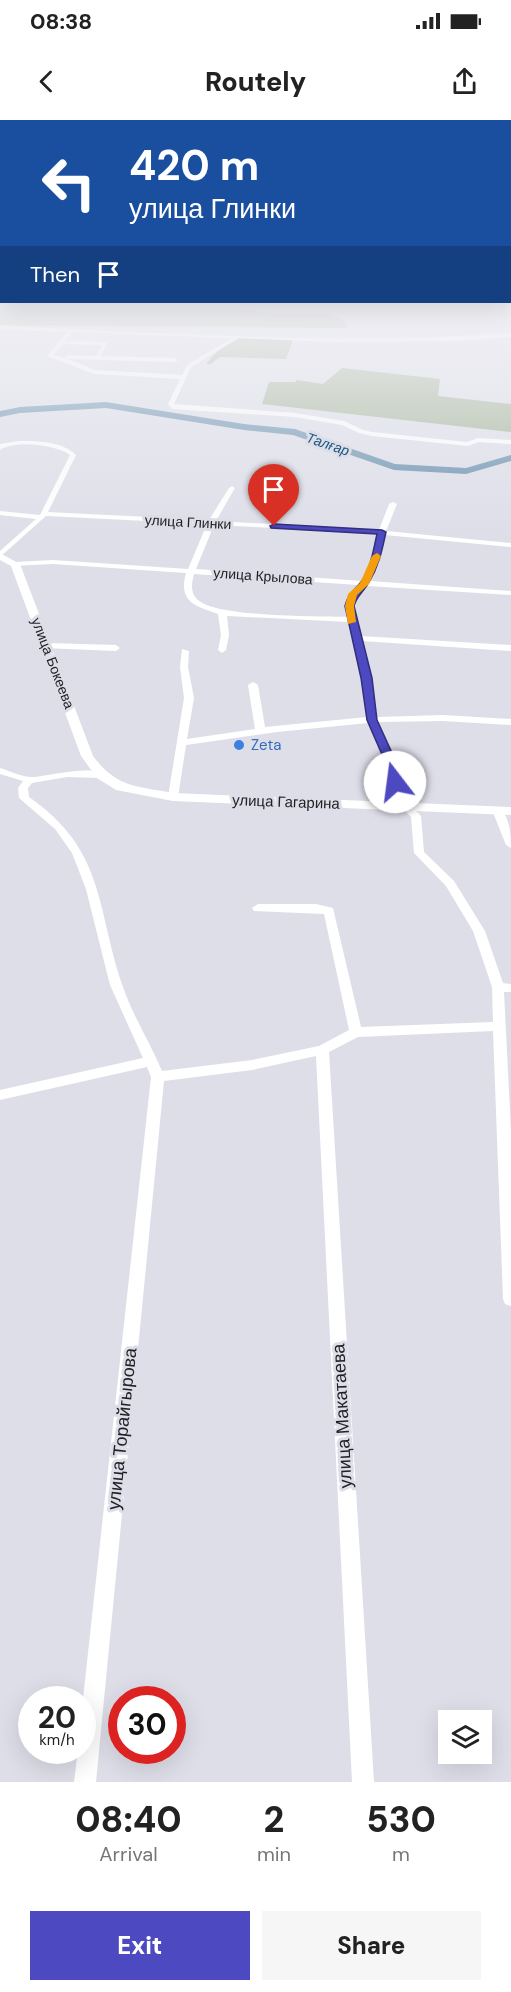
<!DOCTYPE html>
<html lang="en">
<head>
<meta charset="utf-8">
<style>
	:root { --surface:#fff; --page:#f6f6f6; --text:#222; --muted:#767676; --accent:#4d49c0 }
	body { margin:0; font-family:"DM Sans",sans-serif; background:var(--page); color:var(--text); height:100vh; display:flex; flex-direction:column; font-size:22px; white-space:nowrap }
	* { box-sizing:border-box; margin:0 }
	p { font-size:20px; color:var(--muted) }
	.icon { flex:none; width:33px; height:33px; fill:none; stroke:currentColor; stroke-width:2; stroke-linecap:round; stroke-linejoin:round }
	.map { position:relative; height:1662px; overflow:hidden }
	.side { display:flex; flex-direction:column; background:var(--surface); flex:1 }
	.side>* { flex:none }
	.hud { position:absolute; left:0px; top:0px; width:512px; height:183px; box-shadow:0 6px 24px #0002; background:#1a4fa0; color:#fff; overflow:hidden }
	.fabs { position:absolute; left:438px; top:1590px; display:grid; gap:12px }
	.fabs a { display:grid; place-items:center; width:54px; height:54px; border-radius:0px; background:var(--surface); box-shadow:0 6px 24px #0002; font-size:30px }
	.speed { position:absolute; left:18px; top:1566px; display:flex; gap:12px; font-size:30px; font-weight:700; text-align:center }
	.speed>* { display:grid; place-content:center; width:78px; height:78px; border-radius:50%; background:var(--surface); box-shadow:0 6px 24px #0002; line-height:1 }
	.speed small { font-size:15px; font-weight:400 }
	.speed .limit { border:9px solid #d22; background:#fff; color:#111 }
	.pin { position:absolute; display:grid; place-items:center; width:51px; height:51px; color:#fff; margin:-62px -26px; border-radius:50% 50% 50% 0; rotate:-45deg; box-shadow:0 0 6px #0007 }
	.pin .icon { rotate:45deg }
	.me { position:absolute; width:66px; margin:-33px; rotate:345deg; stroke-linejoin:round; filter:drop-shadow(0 0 4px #0008) }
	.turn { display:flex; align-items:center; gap:21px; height:126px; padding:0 30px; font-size:27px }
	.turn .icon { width:78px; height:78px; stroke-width:2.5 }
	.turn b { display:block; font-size:42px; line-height:51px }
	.then { display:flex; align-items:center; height:57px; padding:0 30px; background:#0003; gap:12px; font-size:22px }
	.eta { display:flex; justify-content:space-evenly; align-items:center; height:102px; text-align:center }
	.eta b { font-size:36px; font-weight:800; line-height:42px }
	.button { display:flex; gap:12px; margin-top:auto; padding:12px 30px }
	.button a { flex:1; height:69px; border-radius:0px; background:var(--accent); color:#fff; font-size:24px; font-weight:800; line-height:69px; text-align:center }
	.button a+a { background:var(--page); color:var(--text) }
	.status { display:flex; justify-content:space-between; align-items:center; height:42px; padding:0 30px; background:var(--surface); direction:ltr }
	.status svg { height:16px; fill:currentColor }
	header { display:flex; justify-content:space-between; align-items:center; height:78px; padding:0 30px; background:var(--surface); font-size:27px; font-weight:800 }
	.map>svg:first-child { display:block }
</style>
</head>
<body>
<div class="status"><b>08:38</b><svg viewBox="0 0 49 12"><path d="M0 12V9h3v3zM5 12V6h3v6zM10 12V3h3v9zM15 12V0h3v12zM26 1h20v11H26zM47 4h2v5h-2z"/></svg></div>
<header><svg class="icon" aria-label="back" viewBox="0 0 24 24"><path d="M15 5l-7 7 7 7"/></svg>Routely<svg class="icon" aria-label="share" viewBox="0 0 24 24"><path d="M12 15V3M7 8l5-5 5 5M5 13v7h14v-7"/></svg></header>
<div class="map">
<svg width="511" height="1662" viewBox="0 0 511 1662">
	<rect width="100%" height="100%" fill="#dedee9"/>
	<path fill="#a5b498" d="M 0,186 L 228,186 L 270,193 L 327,193 L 344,200 L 347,208 L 0,205 Z
		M 239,218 L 293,220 L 286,239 L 220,237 L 211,244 L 206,244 L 219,229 Z
		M 342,248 L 440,259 L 438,276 L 511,284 L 511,312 L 262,284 L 269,262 L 295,262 L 297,260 L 323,264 Z"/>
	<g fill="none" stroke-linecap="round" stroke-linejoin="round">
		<path fill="#6b92af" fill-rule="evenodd" d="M 106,282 L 244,304 L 295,309 L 395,344 L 466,348 L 511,335 L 511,341 L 466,354 L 394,350 L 293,315 L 244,310 L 106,288 L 20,293 L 0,297 L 0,291 L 20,287 Z"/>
		<path fill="#fff" fill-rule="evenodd" d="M 0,206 C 170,213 341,226 511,213 L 511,217 L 455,221 L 335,222 L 239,218 L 191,247 L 174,284 L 295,293 L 344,301 L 363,310 L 372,312 L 467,322 L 478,318 L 511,320 L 511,324 L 479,322 L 468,326 L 372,316 L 359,313 L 342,305 L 295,297 L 172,289 L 168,284 L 180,259 L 94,254 L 47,236 L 67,212 L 0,210 ZM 72,212 L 232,218 L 187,245 L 182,255 L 95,250 L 68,239 L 175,242 L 178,240 L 175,238 L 101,236 L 107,222 L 65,221 ZM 63,224 L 102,225 L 96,236 L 67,235 L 65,238 L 53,235 Z
			M 19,321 C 38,321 62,321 76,335 L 48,392 L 209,400 L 229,368 L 232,366 L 235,368 L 216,401 L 379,410 L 389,384 L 393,382 L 397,384 L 386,411 L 511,423 L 511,427 L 385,415 L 379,443 L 370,461 L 511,471 L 511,475 L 367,466 C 347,483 355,493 361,516 L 511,525 L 511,531 L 362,521 L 371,558 L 376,597 L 443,595 L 511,599 L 511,605 L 443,601 L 378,602 L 397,647 L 402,677 L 421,696 L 424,732 L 454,761 L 485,811 L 503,863 L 511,864 L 511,872 L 504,872 L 511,1011 L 511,1186 L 505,1184 L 503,1179 L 493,911 L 358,917 L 329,932 L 374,1662 L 352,1662 L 316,936 L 252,950 L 164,961 L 96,1662 L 74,1662 L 78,1630 L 82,1630 L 82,1588 L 151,957 L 147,947 L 0,980 L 0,970 L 143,938 L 110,865 L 86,769 L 72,733 L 55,709 L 19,678 L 18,668 L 23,661 L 0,654 L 0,648 C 10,651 22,657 32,657 C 50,656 91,644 106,655 L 101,658 L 67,657 L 32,663 L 28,668 L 29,677 C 105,730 96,786 122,864 C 132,895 150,922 162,951 L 252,940 L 319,926 L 349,910 L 324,794 L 254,791 L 252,788 L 258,784 L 316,784 L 333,788 L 361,907 L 493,902 L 492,867 L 473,811 L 446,766 L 414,733 L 411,697 L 392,678 L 387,647 L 368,603 L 277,612 L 186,625 L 178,677 L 173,680 L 168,677 L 184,578 L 180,547 L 182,529 L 189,531 L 188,547 L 194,578 L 187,619 L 255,609 L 248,565 L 253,562 L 258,565 L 265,607 L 367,597 L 363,558 L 349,502 L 227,496 L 229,515 L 226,530 L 222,533 L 218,530 L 221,515 L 218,494 C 195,486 178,482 186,453 L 53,444 L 12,446 L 12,442 L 15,442 L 53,440 L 188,449 L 207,404 L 46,396 L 0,437 L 0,431 L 36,399 L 0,395 L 0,391 L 40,395 L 70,335 C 55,324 14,320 0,330 L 0,324 ZM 214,405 L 358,412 L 378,414 L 371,443 L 362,461 L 196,449 ZM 194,454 L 358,465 C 347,475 344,483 348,497 C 317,496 223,497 201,482 C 190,476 191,465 194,454 Z
			M 46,523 L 116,525 L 120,528 L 116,531 L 43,528 L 43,524 Z
			M 497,687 C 510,693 511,716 511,728 L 506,725 L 492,690 Z"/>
		<path fill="#fff" fill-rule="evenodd" d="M 0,433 L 20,444 L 93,636 C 117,668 136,666 173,673 L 511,687 L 511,695 L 173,681 L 116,670 L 97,658 L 81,636 L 11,446 L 0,440 Z"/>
	</g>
	<linearGradient id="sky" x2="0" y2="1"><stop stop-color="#76a6d1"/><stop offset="0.44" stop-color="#f0f0f5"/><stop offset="1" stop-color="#f0f0f5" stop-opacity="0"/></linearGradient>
	<rect width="511" height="419" fill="url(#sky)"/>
	<path fill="#4d49c0" stroke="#322f7d" stroke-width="1.5" d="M 274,404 L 382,410 L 386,412 C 382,430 379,446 369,462 C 364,472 357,475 354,486 L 372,558 L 377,600 L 398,646 L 399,665 L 391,665 L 387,646 L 367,600 L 361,558 L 345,486 C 349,472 353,472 361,462 C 371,448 373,431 377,414 L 271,408 L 270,406 Z"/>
	<path fill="#f59e0b" d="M 377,433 L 381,436 L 369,464 L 357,475 L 354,486 L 356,502 L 348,504 L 345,486 L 348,474 L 360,463 L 372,436 Z"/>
	<circle fill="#3f7fe0" stroke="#dedee9" stroke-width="2" cx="239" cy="625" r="6"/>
	<g text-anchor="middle" stroke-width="6" stroke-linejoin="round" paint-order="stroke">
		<g font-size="14" font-style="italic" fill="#195881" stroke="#dedee9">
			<text transform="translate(328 324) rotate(19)" y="5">Талғар</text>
		</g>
		<g font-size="14" fill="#212125" stroke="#dedee9">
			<text transform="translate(188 402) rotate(3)" y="5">улица Глинки</text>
			<text transform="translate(263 456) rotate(4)" y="5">улица Крылова</text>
			<text transform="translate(53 543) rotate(69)" y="5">улица Бокеева</text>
		</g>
		<g font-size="15" fill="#366cbe" stroke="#dedee9" text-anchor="start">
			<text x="251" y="630">Zeta</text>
		</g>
		<g font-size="15" fill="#212125" stroke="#dedee9">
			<text transform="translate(286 682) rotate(2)" y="5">улица Гагарина</text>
		</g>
		<g font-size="18" fill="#212125" stroke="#dedee9">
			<text transform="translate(342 1296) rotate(-93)" y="6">улица Макатаева</text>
			<text transform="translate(122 1309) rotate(-84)" y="6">улица Торайгырова</text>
		</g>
	</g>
</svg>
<div class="fabs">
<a><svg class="icon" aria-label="layers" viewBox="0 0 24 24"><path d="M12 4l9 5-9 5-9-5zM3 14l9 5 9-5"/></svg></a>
</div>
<div class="speed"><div>20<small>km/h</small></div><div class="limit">30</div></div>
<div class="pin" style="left:274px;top:406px;background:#d93025"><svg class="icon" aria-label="arrive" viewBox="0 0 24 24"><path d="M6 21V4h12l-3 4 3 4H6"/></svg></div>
<svg class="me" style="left:395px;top:662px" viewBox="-20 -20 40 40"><circle r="19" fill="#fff"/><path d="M0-13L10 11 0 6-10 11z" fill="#4d49c0"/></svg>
<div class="hud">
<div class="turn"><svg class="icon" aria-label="left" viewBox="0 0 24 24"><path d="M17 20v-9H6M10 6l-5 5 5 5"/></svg><div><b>420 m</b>улица Глинки</div></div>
<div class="then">Then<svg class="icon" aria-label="arrive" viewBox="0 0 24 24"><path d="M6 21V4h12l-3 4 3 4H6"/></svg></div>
</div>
</div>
<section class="side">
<div class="eta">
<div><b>08:40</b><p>Arrival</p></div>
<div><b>2</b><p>min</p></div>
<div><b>530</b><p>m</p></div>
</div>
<div class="button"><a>Exit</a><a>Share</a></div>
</section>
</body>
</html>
